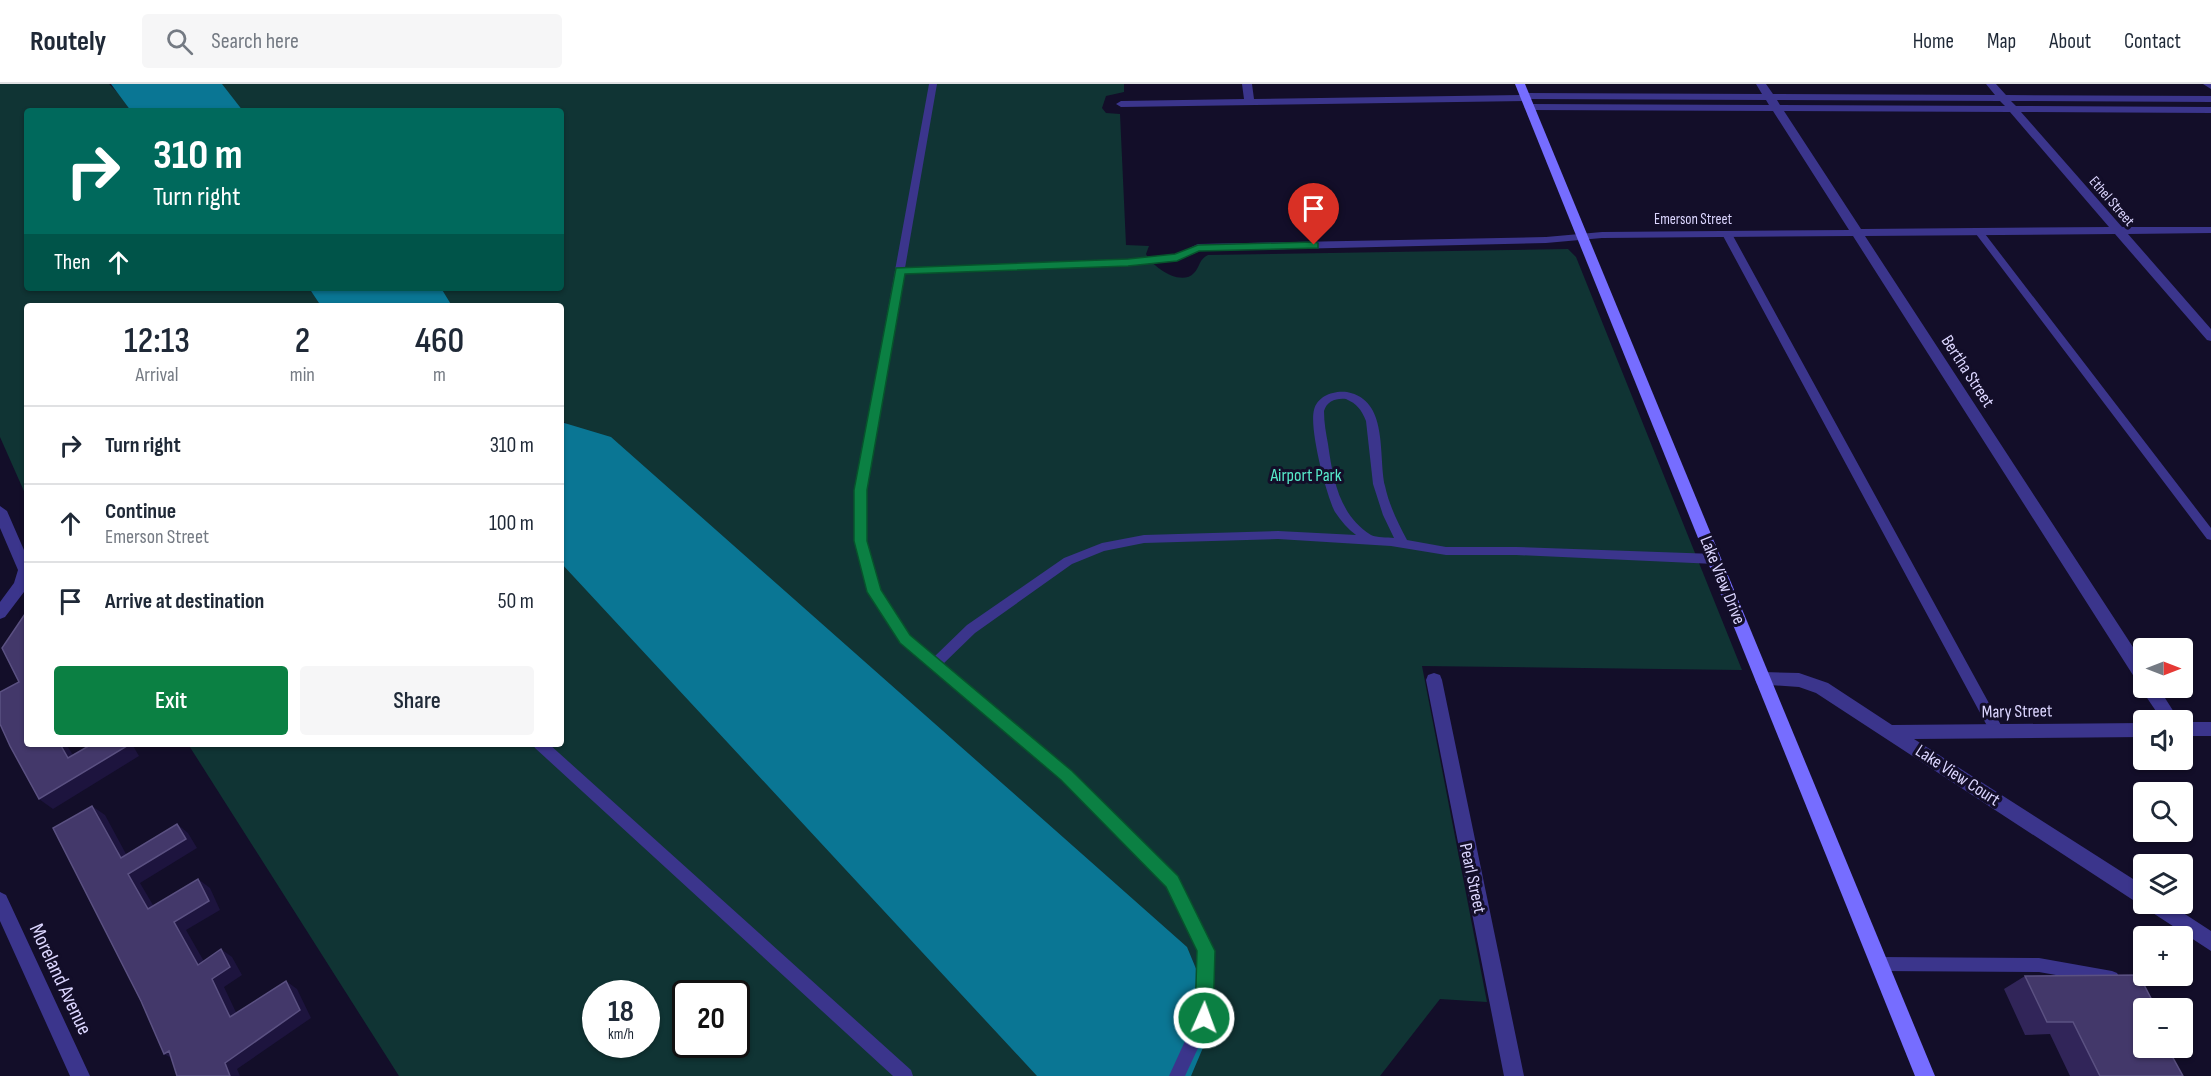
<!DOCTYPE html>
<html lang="en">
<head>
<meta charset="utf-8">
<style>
	:root { --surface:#fff; --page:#f6f6f7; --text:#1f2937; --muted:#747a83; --line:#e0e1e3; --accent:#0b8043 }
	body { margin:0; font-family:"Sofia Sans Condensed",sans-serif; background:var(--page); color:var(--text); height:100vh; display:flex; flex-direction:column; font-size:22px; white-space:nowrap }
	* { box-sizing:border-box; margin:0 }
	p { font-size:20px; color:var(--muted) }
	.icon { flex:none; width:33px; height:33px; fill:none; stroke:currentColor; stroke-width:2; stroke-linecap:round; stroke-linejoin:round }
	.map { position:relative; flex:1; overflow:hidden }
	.side { position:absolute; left:24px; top:219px; width:540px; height:444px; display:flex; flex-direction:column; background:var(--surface); border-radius:6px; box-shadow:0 2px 4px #0004 }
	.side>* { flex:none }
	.hud { position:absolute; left:24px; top:24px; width:540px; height:183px; border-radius:6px; box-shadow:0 2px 4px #0004; background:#00695c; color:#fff; overflow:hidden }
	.needle { width:39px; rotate:90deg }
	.buttons { position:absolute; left:2133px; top:554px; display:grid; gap:12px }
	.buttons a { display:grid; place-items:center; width:60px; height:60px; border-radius:6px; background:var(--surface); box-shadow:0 2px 4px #0004; font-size:30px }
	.speed { position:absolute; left:582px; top:896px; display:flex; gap:12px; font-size:30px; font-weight:700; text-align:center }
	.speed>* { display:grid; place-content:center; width:78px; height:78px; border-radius:50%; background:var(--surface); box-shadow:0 2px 4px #0004; line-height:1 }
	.speed small { font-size:15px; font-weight:400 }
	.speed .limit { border:3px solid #111; border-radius:9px; background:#fff; color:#111 }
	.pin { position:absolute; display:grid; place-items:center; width:51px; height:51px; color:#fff; margin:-62px -26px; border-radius:50% 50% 50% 0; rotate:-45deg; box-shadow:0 0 6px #0007 }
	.pin .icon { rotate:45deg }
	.me { position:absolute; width:66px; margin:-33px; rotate:2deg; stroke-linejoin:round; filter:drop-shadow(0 0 4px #0008) }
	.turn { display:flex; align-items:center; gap:21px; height:126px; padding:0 30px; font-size:27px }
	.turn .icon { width:78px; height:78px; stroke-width:2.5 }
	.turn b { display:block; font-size:42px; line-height:51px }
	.then { display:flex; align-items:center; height:57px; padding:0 30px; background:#0003; gap:12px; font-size:22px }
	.eta { display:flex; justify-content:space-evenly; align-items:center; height:102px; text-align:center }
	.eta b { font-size:36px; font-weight:600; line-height:42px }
	.primary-button { display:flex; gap:12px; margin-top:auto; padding:12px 30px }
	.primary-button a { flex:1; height:69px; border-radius:6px; background:var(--accent); color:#fff; font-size:24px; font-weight:600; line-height:69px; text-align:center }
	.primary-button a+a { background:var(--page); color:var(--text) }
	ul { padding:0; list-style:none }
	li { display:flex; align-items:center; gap:18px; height:78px; padding:0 30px; border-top:2px solid var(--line) }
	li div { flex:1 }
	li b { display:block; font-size:22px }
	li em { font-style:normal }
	header { display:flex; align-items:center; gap:36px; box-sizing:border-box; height:84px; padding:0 30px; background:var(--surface); border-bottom:2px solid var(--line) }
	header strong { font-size:28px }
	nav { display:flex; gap:33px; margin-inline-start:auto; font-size:21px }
	.search { width:420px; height:54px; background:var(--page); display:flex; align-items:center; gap:15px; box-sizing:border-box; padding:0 21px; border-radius:6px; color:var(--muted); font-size:22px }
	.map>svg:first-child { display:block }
</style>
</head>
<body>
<header>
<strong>Routely</strong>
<div class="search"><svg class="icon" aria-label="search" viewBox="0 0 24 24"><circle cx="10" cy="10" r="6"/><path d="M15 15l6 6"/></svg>Search here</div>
<nav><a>Home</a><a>Map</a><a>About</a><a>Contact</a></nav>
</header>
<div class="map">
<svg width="2211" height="992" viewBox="0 0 2211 992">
	<rect width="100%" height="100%" fill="#130e29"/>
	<path fill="#103434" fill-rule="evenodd" d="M 0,0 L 109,0 L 136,27 L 27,27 L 27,204 L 308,204 L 325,222 L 27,222 L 27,414 L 0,353 Z
		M 207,0 L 1124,0 L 1124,8 L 1106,12 L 1102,24 L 1106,29 L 1120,30 L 1126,161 L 1149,162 L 1146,170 C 1152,183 1181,203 1194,189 C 1200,183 1199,175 1208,171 L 1568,165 L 1576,173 L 1742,586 L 1422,582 L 1487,918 L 1440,915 L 1380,992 L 399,992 L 188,660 L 561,660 L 561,464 L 1065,982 L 1147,892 L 561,335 L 561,222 L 442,222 L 423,204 L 561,204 L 561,27 L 236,27 ZM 596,909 L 646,909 L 646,960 L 596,960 ZM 686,909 L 736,909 L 736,960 L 686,960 Z"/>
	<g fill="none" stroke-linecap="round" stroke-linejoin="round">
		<path fill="#0a7694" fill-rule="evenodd" d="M 111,0 L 222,0 L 243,27 L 131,27 Z
			M 309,204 L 441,204 L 452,222 L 321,222 Z
			M 561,338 L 611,353 L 1187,863 L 1216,933 L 1191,992 L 1037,992 L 561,479 Z"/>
		<path fill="#3b358c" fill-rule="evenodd" d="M 929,0 L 937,0 L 905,184 L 1128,175 L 1177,170 L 1182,173 L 1177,176 L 1128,181 L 904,190 L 867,406 L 866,457 L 880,507 L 909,551 L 935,572 L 967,541 L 1064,474 L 1102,459 L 1144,451 L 1278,447 L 1356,451 C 1348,445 1341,437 1335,428 C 1326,411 1309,344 1314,326 C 1317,312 1334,306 1347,308 C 1389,316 1378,371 1385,402 C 1389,421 1398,439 1407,456 L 1446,463 L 1516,463 L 1715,470 L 1721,475 L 1715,480 L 1516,471 L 1446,471 L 1391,462 L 1278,455 L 1144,459 L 1104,467 L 1072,480 L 975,549 L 943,580 L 1071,687 L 1177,793 L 1211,862 L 1213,867 L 1212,934 L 1185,992 L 1169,992 L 1196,933 L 1198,868 L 1167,803 L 1061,695 L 901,559 L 868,508 L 854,457 L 855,406 ZM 1346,315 C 1357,320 1361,325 1366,337 L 1373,400 L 1383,431 L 1394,454 C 1387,453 1377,454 1371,451 C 1339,431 1333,395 1328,360 C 1326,349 1324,339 1324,327 C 1327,317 1336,314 1346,315 Z
			M 1979,145 L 1982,146 L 2211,444 L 2211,456 L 2207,455 L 1976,150 L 1976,146 Z
			M 1727,147 L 1732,150 L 2002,643 L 2004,647 L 2002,651 L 1997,653 L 1992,651 L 1722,150 Z
			M 533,660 L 549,660 L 911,986 L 913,992 L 893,992 L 535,664 Z
			M 1879,873 L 2039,874 L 2112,887 L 2117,889 L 2120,894 L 2117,899 L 2112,901 L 2039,888 L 1879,887 L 1874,885 L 1871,880 L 1874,875 Z"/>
		<path fill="#3b358c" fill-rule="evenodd" d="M 1242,0 L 1252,0 L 1254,15 L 1521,11 L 1525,9 L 1762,10 L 1756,0 L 1766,0 L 1773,10 L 1995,11 L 1986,0 L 1996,0 L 2006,11 L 2211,12 L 2211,18 L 2011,17 L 2016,22 L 2211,23 L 2211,29 L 2021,28 L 2122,143 L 2211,143 L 2211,149 L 2128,150 L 2211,245 L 2211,257 L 2207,256 L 2115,150 L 1865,152 L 2144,580 L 2144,603 L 2158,603 L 2179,636 L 2162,636 L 2143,608 L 2142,600 L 2138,599 L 1853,152 L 1602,154 L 1546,159 L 1200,167 L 1177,177 L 1171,173 L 1198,160 L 1546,153 L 1602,148 L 1849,146 L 1773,27 L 1529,26 L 1524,23 L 1529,20 L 1769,21 L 1766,16 L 1530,15 L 1526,17 L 1121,23 L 1116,20 L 1121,17 L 1244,15 ZM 1777,16 L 2000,17 L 2005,22 L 1780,21 ZM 1784,27 L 2010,28 L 2109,143 L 1861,145 Z
			M 2203,0 L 2211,0 L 2211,5 Z
			M 0,422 L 7,427 L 27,473 L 27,504 L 5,533 L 0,535 L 0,518 L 14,499 L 18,486 L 0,444 Z
			M 1763,588 L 1799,589 L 1828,599 L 1892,641 L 2144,639 L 2144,653 L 1914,655 L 2144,802 L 2144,819 L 2168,819 L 2211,847 L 2211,867 L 1816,609 L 1799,603 L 1757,600 L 1755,595 L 1757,590 Z
			M 1434,589 L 1440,591 L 1442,596 L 1524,992 L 1504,992 L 1426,596 L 1428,591 Z
			M 2182,638 L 2211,638 L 2211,652 L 2182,652 Z
			M 0,808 L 6,811 L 90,992 L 70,992 L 0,837 Z"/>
		<path fill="#766dff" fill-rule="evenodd" d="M 1515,0 L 1525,0 L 1935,992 L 1915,992 Z"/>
	</g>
	<path fill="#312559" d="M 2025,892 L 2144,924 L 2183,992 L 2070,992 L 2050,950 L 2025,951 L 2004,905 Z"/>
	<path fill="#1d143e" d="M 60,660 L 66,660 L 81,684 L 68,674 Z
		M 126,660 L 132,660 L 139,672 L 53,725 L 39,715 Z
		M 92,722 L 105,731 L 133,783 L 121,774 Z
		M 177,740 L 188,749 L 197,764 L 140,799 L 160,833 L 148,825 L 128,790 Z
		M 198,795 L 210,804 L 220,826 L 186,846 L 210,888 L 198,881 L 174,838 Z
		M 221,865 L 232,873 L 242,891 L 224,903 L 242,941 L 230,933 L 212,895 Z
		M 286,897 L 297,905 L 311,934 L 237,985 L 240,992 L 230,992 L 225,979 Z
		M 169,967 L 177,977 L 164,970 Z"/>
	<path fill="#43386a" stroke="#5b5182" stroke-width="1.5" d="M 27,527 L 27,660 L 60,660 L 68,674 L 92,660 L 126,660 L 127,662 L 39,715 L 10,662 L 0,640 L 0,608 L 19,598 L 2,564 Z
		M 92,722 L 121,774 L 177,740 L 186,755 L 128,790 L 148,825 L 198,795 L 209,817 L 174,838 L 198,881 L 221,865 L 230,883 L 212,895 L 230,933 L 286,897 L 300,926 L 225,979 L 230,992 L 177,992 L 169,967 L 164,970 L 141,917 L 53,744 Z
		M 2139,891 L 2156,924 L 2144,924 L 2144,963 L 2167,963 L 2183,992 L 2100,992 L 2073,938 L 2047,938 L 2025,892 Z"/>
	<path fill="#0b8043" stroke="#07532c" stroke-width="1.5" d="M 1314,158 L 1318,159 L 1318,164 L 1199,167 L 1177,177 L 1128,182 L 905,190 L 867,406 L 867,457 L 881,506 L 910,551 L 1072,687 L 1178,792 L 1215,867 L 1213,934 L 1210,940 L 1204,942 L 1198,940 L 1195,934 L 1197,867 L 1166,803 L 1061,696 L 900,559 L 867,508 L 854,457 L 854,406 L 896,184 L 1128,175 L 1175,170 L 1198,161 Z"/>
	<g text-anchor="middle" stroke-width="6" stroke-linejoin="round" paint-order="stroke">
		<g font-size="15" fill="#dcd6ff" stroke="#130e29">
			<text transform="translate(2112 117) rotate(49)" y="5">Ethel Street</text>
			<text x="1693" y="140">Emerson Street</text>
		</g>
		<g font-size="18" fill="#dcd6ff" stroke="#130e29">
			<text transform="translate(1968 287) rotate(57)" y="6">Bertha Street</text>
			<text transform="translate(1723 496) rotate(68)" y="6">Lake View Drive</text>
			<text transform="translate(2017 627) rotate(-1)" y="6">Mary Street</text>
			<text transform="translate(1958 691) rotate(33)" y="6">Lake View Court</text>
			<text transform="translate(1473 794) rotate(78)" y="6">Pearl Street</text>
		</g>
		<g font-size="18" fill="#57eaca" stroke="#130e29">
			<text x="1306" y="397">Airport Park</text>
		</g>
		<g font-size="21" fill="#dcd6ff" stroke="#130e29">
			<text transform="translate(61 895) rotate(65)" y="7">Moreland Avenue</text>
		</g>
	</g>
</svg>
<div class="buttons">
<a><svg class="needle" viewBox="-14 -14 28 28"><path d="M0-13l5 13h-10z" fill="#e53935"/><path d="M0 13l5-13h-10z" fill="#747a83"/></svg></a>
<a><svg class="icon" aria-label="sound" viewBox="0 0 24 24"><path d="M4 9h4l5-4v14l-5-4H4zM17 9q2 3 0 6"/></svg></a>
<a><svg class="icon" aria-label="search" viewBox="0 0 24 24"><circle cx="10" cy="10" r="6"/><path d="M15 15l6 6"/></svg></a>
<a><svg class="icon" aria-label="layers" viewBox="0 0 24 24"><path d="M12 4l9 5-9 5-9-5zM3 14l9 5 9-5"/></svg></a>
<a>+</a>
<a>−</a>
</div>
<div class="speed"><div>18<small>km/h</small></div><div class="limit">20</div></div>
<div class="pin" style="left:1314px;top:161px;background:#d93025"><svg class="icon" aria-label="arrive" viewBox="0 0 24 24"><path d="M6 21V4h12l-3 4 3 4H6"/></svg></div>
<svg class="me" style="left:1204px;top:934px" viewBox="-20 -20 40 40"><circle r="17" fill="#0b8043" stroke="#fff" stroke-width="3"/><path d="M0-11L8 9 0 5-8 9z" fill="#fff"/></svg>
<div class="hud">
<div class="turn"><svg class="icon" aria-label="right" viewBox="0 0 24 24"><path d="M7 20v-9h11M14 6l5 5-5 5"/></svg><div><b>310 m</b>Turn right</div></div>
<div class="then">Then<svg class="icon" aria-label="ahead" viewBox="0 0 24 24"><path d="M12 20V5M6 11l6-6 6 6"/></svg></div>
</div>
<section class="side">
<div class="eta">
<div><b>12:13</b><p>Arrival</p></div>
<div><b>2</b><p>min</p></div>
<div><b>460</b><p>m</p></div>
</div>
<ul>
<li><svg class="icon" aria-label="right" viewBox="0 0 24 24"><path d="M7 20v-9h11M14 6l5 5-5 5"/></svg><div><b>Turn right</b></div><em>310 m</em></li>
<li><svg class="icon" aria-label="ahead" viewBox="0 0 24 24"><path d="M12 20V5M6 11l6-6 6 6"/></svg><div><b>Continue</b><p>Emerson Street</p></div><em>100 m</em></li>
<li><svg class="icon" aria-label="arrive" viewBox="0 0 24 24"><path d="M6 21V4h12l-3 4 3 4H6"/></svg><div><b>Arrive at destination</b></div><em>50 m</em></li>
</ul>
<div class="primary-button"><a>Exit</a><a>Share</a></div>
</section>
</div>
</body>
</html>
